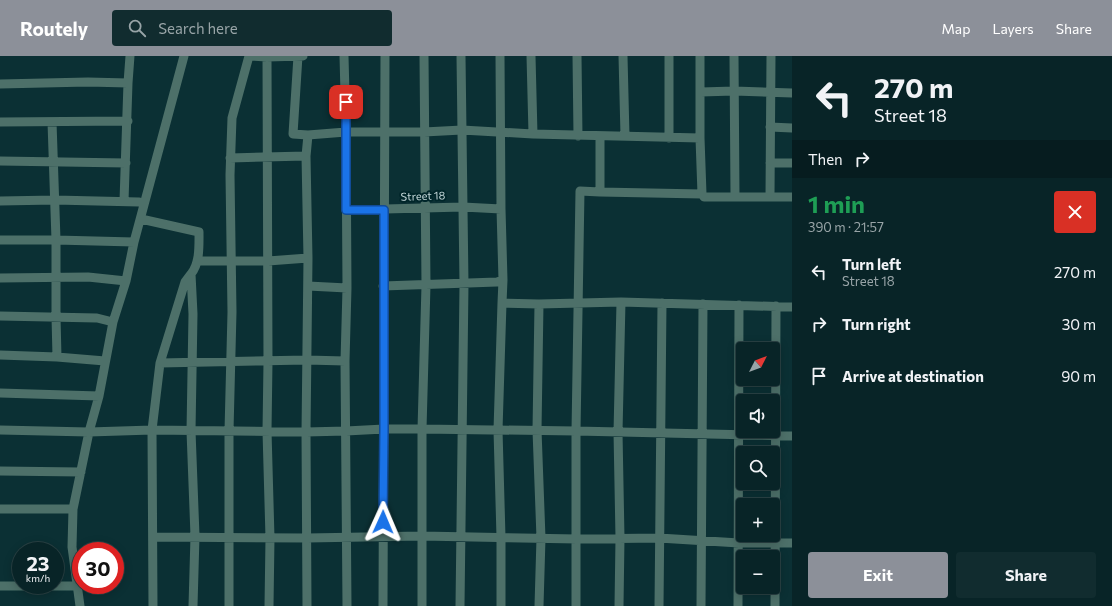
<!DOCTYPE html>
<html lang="en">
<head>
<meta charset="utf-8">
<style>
	:root { --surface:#082427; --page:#112c2f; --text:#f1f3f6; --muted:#98a4a7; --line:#294144; --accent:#8c9099 }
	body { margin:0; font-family:Commissioner,sans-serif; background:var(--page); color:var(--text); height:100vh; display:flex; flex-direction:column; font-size:15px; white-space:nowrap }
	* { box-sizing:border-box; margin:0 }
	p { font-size:13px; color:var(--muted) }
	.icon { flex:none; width:22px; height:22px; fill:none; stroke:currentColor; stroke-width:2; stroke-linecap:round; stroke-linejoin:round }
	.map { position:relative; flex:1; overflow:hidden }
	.sheet { display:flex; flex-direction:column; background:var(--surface); width:320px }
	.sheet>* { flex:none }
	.banner { background:#082427; color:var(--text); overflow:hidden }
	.needle { width:26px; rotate:48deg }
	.buttons { position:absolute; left:736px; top:286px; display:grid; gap:8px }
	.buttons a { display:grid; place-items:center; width:44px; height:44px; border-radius:4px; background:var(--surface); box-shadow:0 2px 10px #0003,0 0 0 1px var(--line); font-size:20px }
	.speed { position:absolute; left:12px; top:486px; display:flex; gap:8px; font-size:20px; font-weight:700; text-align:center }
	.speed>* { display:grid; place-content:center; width:52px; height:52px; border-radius:50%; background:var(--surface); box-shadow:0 2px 10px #0003,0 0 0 1px var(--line); line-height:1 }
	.speed small { font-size:10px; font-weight:400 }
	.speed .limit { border:6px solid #d22; background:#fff; color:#111 }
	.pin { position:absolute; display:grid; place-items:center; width:34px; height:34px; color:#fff; margin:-17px; border-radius:8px; box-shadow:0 2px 6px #0006 }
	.me { position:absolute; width:44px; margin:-22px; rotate:1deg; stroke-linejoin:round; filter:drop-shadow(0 0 3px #0008) }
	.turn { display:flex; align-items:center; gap:14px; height:84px; padding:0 16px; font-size:18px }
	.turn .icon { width:52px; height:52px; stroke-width:2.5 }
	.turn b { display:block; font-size:28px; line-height:34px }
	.then { display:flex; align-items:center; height:38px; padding:0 16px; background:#0003; gap:8px; font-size:15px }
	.round { display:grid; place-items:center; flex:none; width:42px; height:42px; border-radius:4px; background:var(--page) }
	.overview { display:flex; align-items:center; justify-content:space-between; height:68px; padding:0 16px }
	h1 { font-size:24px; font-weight:700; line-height:30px; color:#1e9e55 }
	.cta { display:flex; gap:8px; margin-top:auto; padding:8px 16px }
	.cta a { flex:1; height:46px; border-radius:4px; background:var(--accent); color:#fff; font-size:16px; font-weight:700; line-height:46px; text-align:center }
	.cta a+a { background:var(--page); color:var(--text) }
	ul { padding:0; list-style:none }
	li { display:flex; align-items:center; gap:12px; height:52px; padding:0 16px }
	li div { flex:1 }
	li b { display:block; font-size:15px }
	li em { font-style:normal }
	header { display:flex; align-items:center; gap:24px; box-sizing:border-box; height:56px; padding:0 20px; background:var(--accent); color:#fff }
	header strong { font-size:19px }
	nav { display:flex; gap:22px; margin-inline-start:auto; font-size:14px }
	.search { width:280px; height:36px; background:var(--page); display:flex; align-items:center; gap:10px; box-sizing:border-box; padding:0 14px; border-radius:4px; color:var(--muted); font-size:15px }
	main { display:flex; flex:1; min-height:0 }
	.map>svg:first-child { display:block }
</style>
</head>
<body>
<header>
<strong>Routely</strong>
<div class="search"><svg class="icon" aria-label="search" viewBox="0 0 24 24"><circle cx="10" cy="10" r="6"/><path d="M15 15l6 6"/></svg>Search here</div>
<nav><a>Map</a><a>Layers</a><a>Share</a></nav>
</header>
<main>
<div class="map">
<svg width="792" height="550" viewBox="0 0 792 550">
	<rect width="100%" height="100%" fill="#0b3034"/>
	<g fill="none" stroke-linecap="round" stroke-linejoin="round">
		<path stroke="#4d7069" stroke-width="9" d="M 251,0 L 267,1 L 303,0
			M 298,0 L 293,78 L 308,79 L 306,100 L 308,202 L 306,376 L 307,550
			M 344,0 L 346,76 L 347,232 L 345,305 L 347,550
			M 500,0 L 501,153 L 503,224 L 502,247 L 539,248 L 621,246 L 792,251
			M 531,0 L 533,78
			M 577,0 L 578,80
			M 623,0 L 625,80
			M 669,0 L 669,82
			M 700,0 L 700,82 L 702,138 L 704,141 L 792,141
			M 734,0 L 735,140
			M 267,1 L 268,306 L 267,375 L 270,482 L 269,550
			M 0,28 L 88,26 L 128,27
			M 701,36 L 734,35 L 792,37
			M 0,66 L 128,65
			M 52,66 L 56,184 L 56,261 L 57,301
			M 770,71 L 792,72
			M 308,79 L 346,76 L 424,76 L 462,74 L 533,78 L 700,82
			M 230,102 L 306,100
			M 0,105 L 126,107
			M 770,107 L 792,107
			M 600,136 L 702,138
			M 770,140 L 771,0
			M 0,145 L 55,144 L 139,146
			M 124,145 L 128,27 L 130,0
			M 346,154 L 463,151 L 501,153
			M 141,163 L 199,176 C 199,190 200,207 191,218 L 193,258 L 191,375 L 195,480 L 193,550
			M 0,184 L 56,184 L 134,186
			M 197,205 L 268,205 L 308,202
			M 0,222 L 88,221 L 126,225
			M 308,230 L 347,232
			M 383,230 L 497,226 L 503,224
			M 539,248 L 537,374 L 541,482 L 539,550
			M 0,260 L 97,262 L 113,266
			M 0,299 L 57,301 L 105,305
			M 160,307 L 307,304 L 345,305
			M 0,337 L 99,340
			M 0,374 L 89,376 L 152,374 L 306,376 L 346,375 L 384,373 L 422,373 L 576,375 L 792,380
			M 0,415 L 81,416
			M 0,453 L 73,453
			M 153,481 L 307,482 L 422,480 L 577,483 L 659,482 L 739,487 L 792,487
			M 0,530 L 77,530
			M 80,550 L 72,491 L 73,453 L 89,376 L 99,340 L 113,266 L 126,225 L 134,186 L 184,0
			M 153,550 L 152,374 L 160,307 L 185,226 L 191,218
			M 229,550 L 229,375 L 232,256 L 230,119 L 232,62 L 249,0
			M 383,550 L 385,0
			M 422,550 L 422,373 L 426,229 L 424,0
			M 460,550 L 464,228 L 461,0
			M 501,550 L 501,481 L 498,374 L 502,247
			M 576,550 L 576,375 L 580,135 L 600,136 L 600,81
			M 619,550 L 620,482 L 618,376 L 621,246
			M 659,550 L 662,247
			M 701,550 L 703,248
			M 738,550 L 739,249
			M 775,550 L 776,250"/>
	</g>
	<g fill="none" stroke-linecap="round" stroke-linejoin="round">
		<g stroke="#114b97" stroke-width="10">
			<path id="route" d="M 346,46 L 346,154 L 384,154 L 384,373 L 383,466"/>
		</g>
		<use href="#route" stroke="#1a73e8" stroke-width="7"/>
	</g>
	<g text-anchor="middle" stroke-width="4" stroke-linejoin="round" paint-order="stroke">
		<g font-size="11" fill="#c4d8da" stroke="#00262a">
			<text transform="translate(423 140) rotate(-2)" y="4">Street 18</text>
		</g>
	</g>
</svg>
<div class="buttons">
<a><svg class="needle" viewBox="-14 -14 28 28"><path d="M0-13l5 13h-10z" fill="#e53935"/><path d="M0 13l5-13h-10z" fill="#98a4a7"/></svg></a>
<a><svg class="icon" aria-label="sound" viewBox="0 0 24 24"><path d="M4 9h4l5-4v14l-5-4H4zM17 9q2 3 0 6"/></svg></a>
<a><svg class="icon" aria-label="search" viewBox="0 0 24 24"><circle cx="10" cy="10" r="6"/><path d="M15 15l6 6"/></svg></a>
<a>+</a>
<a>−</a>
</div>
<div class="speed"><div>23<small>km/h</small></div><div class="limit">30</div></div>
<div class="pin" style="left:346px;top:46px;background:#d93025"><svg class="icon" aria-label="arrive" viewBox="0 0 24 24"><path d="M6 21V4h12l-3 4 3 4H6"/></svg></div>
<svg class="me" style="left:383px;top:466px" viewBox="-20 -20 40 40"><path d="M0-17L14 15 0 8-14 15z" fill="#1a73e8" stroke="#fff" stroke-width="4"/></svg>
</div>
<section class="sheet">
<div class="banner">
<div class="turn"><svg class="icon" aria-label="left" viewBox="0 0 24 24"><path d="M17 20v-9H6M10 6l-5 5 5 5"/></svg><div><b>270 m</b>Street 18</div></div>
<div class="then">Then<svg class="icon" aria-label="right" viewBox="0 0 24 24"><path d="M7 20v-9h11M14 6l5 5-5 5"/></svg></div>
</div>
<div class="overview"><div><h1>1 min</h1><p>390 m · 21:57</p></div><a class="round" style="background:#d93025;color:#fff"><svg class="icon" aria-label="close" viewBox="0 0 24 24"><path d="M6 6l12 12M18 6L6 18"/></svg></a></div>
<ul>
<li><svg class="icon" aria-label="left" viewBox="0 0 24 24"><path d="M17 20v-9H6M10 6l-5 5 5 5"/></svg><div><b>Turn left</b><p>Street 18</p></div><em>270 m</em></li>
<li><svg class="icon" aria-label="right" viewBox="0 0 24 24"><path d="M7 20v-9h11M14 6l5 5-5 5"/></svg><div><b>Turn right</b></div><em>30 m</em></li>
<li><svg class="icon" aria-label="arrive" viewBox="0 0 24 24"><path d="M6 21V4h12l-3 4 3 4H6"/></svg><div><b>Arrive at destination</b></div><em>90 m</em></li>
</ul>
<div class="cta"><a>Exit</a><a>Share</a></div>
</section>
</main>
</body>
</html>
